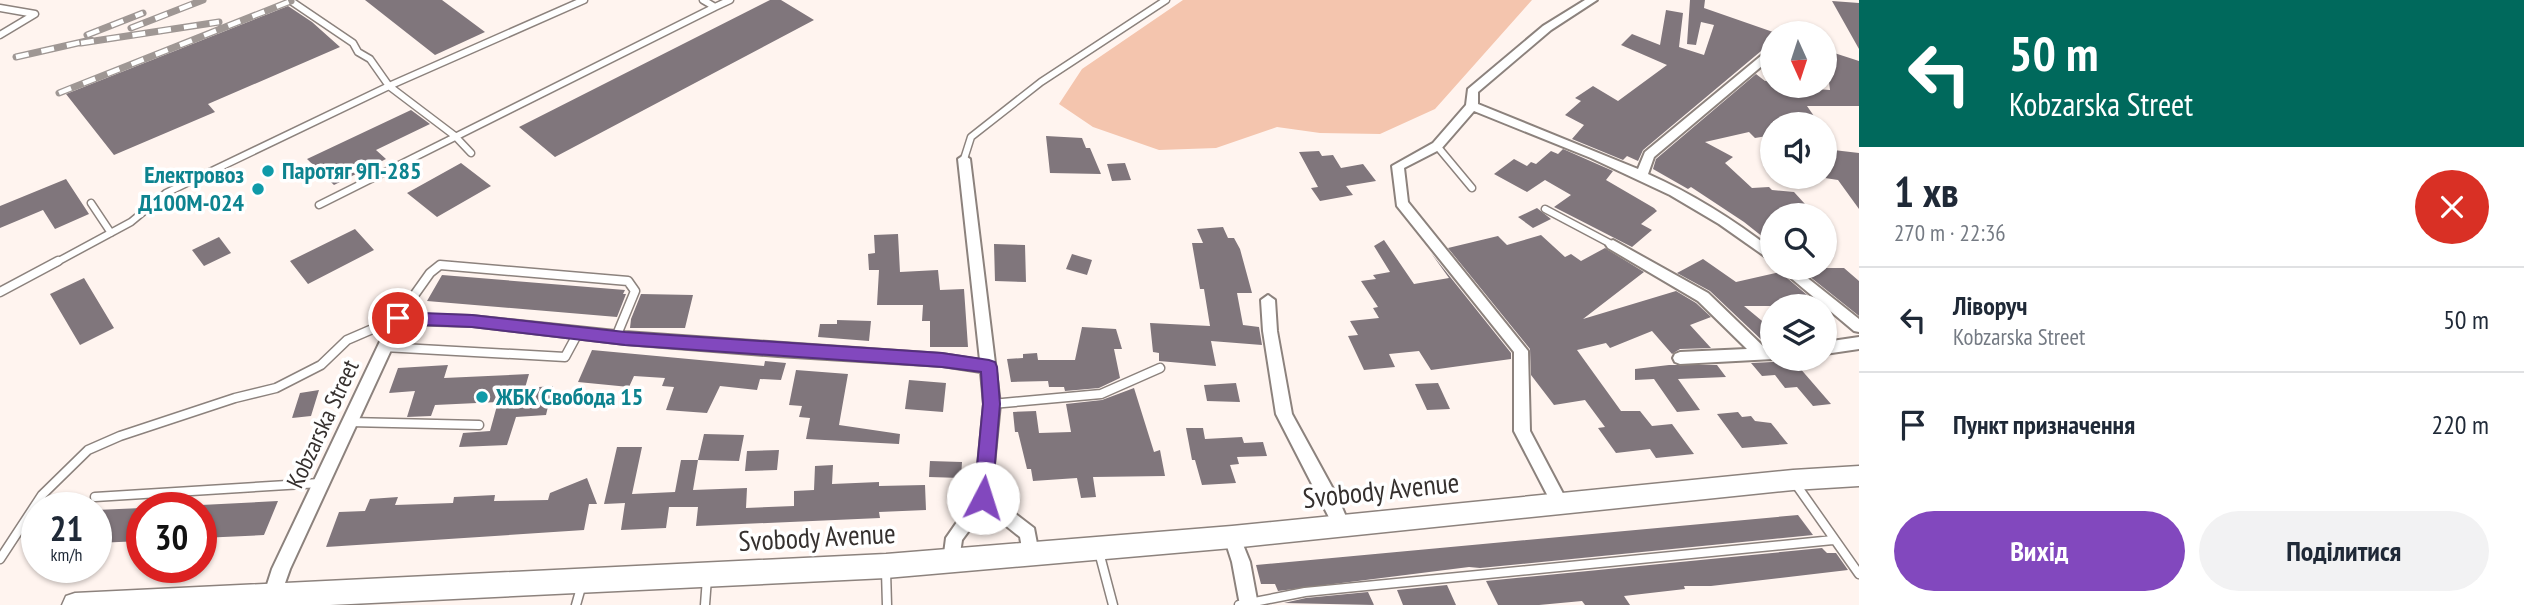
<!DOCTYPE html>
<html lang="uk">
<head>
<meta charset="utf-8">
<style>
	:root { --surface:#fff; --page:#f2f2f3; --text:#1f2937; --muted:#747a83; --line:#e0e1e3; --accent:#8248be }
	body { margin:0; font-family:"PT Sans Narrow",sans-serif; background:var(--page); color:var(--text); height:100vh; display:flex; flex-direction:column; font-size:26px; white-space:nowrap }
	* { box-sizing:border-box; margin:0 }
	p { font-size:23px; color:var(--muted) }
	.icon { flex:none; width:38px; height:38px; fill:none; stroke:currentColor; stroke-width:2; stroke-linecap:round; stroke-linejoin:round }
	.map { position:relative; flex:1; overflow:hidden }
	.panel { display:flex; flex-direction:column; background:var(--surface); width:665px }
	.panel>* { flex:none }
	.hud { background:#00695c; color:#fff; overflow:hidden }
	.needle { width:46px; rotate:177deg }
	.controls { position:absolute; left:1760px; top:21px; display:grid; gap:14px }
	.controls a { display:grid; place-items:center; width:77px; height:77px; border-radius:50%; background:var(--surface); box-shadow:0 2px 5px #0004; font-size:35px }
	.speed { position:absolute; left:21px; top:492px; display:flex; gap:14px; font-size:35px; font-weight:700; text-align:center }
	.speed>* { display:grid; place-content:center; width:91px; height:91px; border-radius:50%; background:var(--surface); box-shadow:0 2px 5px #0004; line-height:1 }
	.speed small { font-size:18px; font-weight:400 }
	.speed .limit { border:10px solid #d22; background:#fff; color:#111 }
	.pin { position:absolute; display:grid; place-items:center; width:60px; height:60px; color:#fff; margin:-30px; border:4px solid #fff; border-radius:50%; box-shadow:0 2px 7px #0007 }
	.me { position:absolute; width:77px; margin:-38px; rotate:5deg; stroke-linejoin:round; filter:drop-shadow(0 0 5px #0008) }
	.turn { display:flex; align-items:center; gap:24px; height:147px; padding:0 35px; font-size:32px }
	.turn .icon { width:91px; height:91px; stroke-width:2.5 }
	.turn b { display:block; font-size:49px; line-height:60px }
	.round { display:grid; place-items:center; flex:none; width:74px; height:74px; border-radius:37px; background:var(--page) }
	.overview { display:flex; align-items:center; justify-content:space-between; height:119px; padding:0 35px }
	h1 { font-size:42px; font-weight:800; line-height:52px }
	.cta { display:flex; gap:14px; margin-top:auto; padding:14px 35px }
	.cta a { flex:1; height:80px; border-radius:42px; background:var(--accent); color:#fff; font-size:28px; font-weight:800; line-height:80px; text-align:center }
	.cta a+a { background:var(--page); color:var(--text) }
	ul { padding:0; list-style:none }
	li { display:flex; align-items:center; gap:21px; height:105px; padding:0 35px; border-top:2px solid var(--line) }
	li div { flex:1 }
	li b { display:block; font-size:26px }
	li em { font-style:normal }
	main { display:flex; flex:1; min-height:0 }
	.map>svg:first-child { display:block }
</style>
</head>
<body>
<main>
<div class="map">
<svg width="1859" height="605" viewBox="0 0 1859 605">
	<rect width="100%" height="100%" fill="#fff4ef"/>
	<path fill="#f4c5ae" d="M 1183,0 L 1532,0 L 1435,109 L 1380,134 L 1320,133 L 1277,127 L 1216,148 L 1159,150 L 1093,127 L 1059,104 L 1082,69 Z"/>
	<path fill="#80767c" d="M 365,0 L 442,0 L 485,32 L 435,55 Z
		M 770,0 L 781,0 L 814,20 L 555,157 L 519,127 Z
		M 1690,0 L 1705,0 L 1704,8 L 1773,32 L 1773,41 L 1643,150 L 1638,161 L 1627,156 L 1623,160 L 1572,139 L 1584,125 L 1565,115 L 1581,101 L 1575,98 L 1593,86 L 1618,101 L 1667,65 L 1621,45 L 1632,34 L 1660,45 L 1666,10 L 1683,13 L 1679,47 L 1704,55 L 1714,25 L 1701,22 L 1696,45 L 1687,44 Z
		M 1832,1 L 1859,3 L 1859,49 Z
		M 288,6 L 312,22 L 340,47 L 208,104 L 215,112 L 114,155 L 66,94 Z
		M 1825,50 L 1859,61 L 1859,106 L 1807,106 L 1816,119 L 1794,118 L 1796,120 L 1773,121 L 1773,135 L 1755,138 L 1749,132 L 1705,142 L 1733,157 L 1725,163 L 1752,188 L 1769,187 L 1772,190 L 1794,192 L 1815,215 L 1773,215 L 1773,245 L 1744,222 L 1691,187 L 1688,189 L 1653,169 L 1656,159 L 1756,74 L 1765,81 L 1770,80 L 1773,86 L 1830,90 Z
		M 411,110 L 430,124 L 376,150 L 386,159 L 334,185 L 307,159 Z
		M 1046,136 L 1082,138 L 1086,148 L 1090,148 L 1101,174 L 1050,173 Z
		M 1563,149 L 1613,171 L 1606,180 L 1654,208 L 1657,211 L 1641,224 L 1652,230 L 1632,247 L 1554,207 L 1571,195 L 1545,180 L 1527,192 L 1494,174 L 1514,159 L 1527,166 L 1531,162 L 1536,164 L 1551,151 L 1558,154 Z
		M 1825,149 L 1859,153 L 1859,209 L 1838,180 L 1825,178 Z
		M 1319,151 L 1322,156 L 1333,155 L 1341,168 L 1363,164 L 1376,181 L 1346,186 L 1353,195 L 1320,201 L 1311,188 L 1318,187 L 1299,152 Z
		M 461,163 L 491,186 L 437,217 L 407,193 Z
		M 1125,163 L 1131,180 L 1112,181 L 1107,164 Z
		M 66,179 L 89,214 L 55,229 L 43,210 L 0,228 L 0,206 Z
		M 1537,208 L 1551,219 L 1533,228 L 1518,217 Z
		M 1223,227 L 1228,238 L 1234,238 L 1240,249 L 1252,293 L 1237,293 L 1243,325 L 1259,327 L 1262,345 L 1211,341 L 1216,366 L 1159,361 L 1159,353 L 1153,352 L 1150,323 L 1210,326 L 1204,289 L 1200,289 L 1192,243 L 1203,243 L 1197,229 Z
		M 355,229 L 374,250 L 308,284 L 290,261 Z
		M 898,234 L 900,272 L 938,270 L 940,290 L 964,289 L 968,347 L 930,347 L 930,321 L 922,321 L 923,305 L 877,305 L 879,270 L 869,270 L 868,254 L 875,253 L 874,235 Z
		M 1541,235 L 1565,257 L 1571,254 L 1581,261 L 1605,248 L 1644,272 L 1583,319 L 1676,291 L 1696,303 L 1711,317 L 1690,325 L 1711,348 L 1680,349 L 1672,354 L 1652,331 L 1610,348 L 1606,343 L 1577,350 L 1621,411 L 1640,411 L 1652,426 L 1672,424 L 1694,454 L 1656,458 L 1650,449 L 1616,453 L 1598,428 L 1605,427 L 1585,400 L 1554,405 L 1531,375 L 1530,349 L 1448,248 L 1498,236 L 1507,245 Z
		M 219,237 L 231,253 L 204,266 L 192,250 Z
		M 1384,240 L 1414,284 L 1449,278 L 1431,253 L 1511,353 L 1511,359 L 1431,370 L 1419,351 L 1389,354 L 1395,367 L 1364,370 L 1348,336 L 1358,335 L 1350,321 L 1379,318 L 1373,308 L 1378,307 L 1361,281 L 1376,279 L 1373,275 L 1390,272 L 1374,246 Z
		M 994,244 L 1025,245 L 1026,282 L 995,281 Z
		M 1072,254 L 1092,260 L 1087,275 L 1066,269 Z
		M 1703,259 L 1736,282 L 1780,272 L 1820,306 L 1744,306 L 1773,330 L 1773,344 L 1767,345 L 1710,291 L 1677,273 Z
		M 1799,268 L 1844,268 L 1859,281 L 1859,316 Z
		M 442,275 L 625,290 L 623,294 L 626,294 L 617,317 L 427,301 Z
		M 84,278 L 114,328 L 80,345 L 50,294 Z
		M 641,294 L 693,295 L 685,328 L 630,328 L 631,319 Z
		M 837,320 L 871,321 L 869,341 L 818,337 L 820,324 L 837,324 Z
		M 1082,327 L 1116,329 L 1122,349 L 1114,349 L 1120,378 L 1099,388 L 1065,391 L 1064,387 L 1049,387 L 1048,381 L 1011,382 L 1007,359 L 1023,358 L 1023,354 L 1037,353 L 1038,360 L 1075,360 Z
		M 592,350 L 764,366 L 765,361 L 786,363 L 781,380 L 760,379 L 757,390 L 720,386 L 707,413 L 666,410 L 674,387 L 662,386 L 665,378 L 634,376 L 629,387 L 578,382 Z
		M 1776,359 L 1792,359 L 1831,404 L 1813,406 L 1797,387 L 1785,388 L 1775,375 L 1762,376 L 1751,363 L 1773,362 Z
		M 448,365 L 444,378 L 529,374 L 525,388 L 553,386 L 546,415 L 516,417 L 507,445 L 459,447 L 463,433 L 490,431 L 498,402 L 435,405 L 431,416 L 407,417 L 415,391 L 389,393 L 398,368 Z
		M 1669,365 L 1717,365 L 1726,377 L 1678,379 L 1700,410 L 1677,412 L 1654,379 L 1635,380 L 1635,369 Z
		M 796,370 L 848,374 L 839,425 L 900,434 L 899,444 L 806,439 L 810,418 L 799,417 L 802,406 L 789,405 Z
		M 909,380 L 946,383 L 943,412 L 905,409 Z
		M 1236,383 L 1240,402 L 1207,401 L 1204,385 Z
		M 1438,383 L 1450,409 L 1427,410 L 1415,384 Z
		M 1134,388 L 1154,452 L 1160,450 L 1165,476 L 1093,477 L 1096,497 L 1081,498 L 1077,478 L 1033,481 L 1031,469 L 1027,469 L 1018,432 L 1015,432 L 1013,412 L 1036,411 L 1039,433 L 1071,432 L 1066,404 L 1102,400 Z
		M 319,390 L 311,416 L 292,418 L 300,393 Z
		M 1738,412 L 1742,417 L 1751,416 L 1755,421 L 1771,423 L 1788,444 L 1742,448 L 1717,414 Z
		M 1186,428 L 1203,428 L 1205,439 L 1242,437 L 1244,443 L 1263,442 L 1267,456 L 1237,457 L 1239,464 L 1230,465 L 1236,483 L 1202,485 L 1195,460 L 1192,460 Z
		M 704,434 L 744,435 L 739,461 L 698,460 L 693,490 L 747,488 L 746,508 L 794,506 L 794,491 L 814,490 L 815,466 L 833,465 L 832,484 L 879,482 L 879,486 L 925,485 L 926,510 L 879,512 L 880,518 L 696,526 L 698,507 L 669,507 L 666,528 L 621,530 L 625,503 L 604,504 L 617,447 L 642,447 L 632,494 L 675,492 L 681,460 L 698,460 Z
		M 779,450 L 777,470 L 745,471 L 747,451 Z
		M 930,461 L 962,462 L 961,478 L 929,477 Z
		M 587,478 L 597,504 L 589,504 L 584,530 L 326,547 L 339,512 L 365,511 L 370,499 L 398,497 L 395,505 L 453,503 L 454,497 L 495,495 L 494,501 L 548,500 L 550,493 Z
		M 278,501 L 264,535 L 201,538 L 201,505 Z
		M 142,508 L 142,541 L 96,543 L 96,510 Z
		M 1798,515 L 1813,535 L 1480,568 L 1469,567 L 1278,591 L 1275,584 L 1261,584 L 1256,565 Z
		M 1822,548 L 1827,553 L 1836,553 L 1848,570 L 1711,586 L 1684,586 L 1685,589 L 1624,596 L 1630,605 L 1585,605 L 1582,601 L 1539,605 L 1498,605 L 1486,581 Z
		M 1447,585 L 1456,605 L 1403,605 L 1397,590 Z
		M 1368,592 L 1374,605 L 1284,603 L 1306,598 Z"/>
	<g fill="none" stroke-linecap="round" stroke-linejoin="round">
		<g stroke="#8c827d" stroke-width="9">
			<path id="service-far1" d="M 703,0 L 715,7 L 730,0
				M 291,1 L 353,43 L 358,52 L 370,59 L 389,86 L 455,136 L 471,153
				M 0,8 L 35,14 L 0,35
				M 1437,146 L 1472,188
				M 964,159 L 971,137 L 1041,82 L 1166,0
				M 91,203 L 111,233
				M 319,205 L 715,7
				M 1545,209 L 1613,245
				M 55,263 L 131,222 L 166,193 L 389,86 L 584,0"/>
		</g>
		<g stroke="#8c827d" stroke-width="11">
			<path id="service" d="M 0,292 L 58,261
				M 384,347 L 565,357 L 578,333
				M 992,404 L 1101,394 L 1160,368
				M 350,422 L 479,425
				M 1795,483 L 1859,574
				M 95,497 L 320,483
				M 1099,552 L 1113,605
				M 0,559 L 42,495 L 88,450 L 120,436 L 235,398 L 276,388 L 321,365 L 347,340 L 398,318 L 430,273 L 440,265 L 628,281 L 635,291 L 616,337
				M 886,571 L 887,605
				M 576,605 L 582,584
				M 705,605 L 707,578
				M 1239,605 L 1305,592 L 1833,540"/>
		</g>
		<g stroke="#8c827d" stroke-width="4">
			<path id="minor" d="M 1585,0 L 1597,0 L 1551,30 L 1478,92 L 1478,104 L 1638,169 L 1645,152 L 1762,55 L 1773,54 L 1773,60 L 1769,60 L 1654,157 L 1648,174 C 1693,194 1734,220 1773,250 L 1773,262 L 1719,224 L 1670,195 L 1591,158 L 1474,111 L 1441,149 L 1404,168 L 1408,202 L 1528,351 L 1530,431 L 1568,503 L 1566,508 L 1560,510 L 1554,508 L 1514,431 L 1514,352 L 1397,206 L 1392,166 L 1433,143 L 1466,105 L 1468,89 L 1543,26 Z
				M 964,155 L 970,159 L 1000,404 L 991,495 L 1034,528 L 1039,554 L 1036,559 L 1030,562 L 1024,559 L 1020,537 L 985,509 L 962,540 L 958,567 L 952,569 L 946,567 L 943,561 L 946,538 L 975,496 L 984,404 L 981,372 L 942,366 L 778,356 L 625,344 L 472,326 L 403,324 L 290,569 L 279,600 L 273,602 L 267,600 L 264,594 L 272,569 L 393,314 L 472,316 L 625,332 L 942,354 L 980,360 L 958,159 Z
				M 1613,240 L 1708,293 L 1765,348 L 1773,347 L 1773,359 L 1680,364 L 1675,362 L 1673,358 L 1675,354 L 1680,352 L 1747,349 L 1698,301 L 1608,248 L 1606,245 L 1608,242 Z
				M 1779,268 L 1795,268 L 1859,319 L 1859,332 L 1854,331 Z
				M 1268,295 L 1275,300 L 1277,331 L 1292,414 L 1338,498 L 1350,526 L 1348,531 L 1342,533 L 1336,531 L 1276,414 L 1263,331 L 1261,300 Z
				M 1859,337 L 1859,349 L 1825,354 L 1825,342 Z
				M 1232,529 L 1238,532 L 1250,562 L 1258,605 L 1240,605 L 1232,562 L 1224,537 L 1226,532 Z"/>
		</g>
		<g stroke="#8c827d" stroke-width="3">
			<path id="secondary" d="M 1859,466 L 1859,486 L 1793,490 L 1232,548 L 886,578 L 330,605 L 62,605 L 66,596 L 75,593 L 886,554 L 1232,526 L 1793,470 Z"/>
		</g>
		<use href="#service-far1" stroke="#fff" stroke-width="6"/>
		<use href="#service" stroke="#fff" stroke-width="8"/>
		<use href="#minor" fill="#fff" fill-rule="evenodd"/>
		<use href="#secondary" fill="#fff" fill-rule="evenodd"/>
		<g stroke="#9f9794" stroke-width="7">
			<path id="rail" d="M 131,28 L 203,0
				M 87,35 L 143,13
				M 81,43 L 219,22
				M 16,57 L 91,40
				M 59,93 L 291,1"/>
		</g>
		<use href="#rail" stroke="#fff" stroke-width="4.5" stroke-dasharray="13" stroke-linecap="butt"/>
	</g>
	<path fill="#8248be" stroke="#542f7c" stroke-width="2" d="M 398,312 L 472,315 L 625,332 L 942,353 L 989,360 L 995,362 L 997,367 L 1000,404 L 992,498 L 990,503 L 983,506 L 977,503 L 974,498 L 983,404 L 981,372 L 942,367 L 625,345 L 472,327 L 398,324 L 390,318 Z"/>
	<g fill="#0f9aa8" stroke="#fff" stroke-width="2.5">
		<circle cx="268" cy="171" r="7"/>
		<circle cx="258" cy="189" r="7"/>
		<circle cx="482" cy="397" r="7"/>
	</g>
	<g text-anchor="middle" stroke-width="7" stroke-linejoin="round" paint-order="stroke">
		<g font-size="24" font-weight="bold" fill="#0d838f" stroke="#fff" text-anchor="start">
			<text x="282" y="179">Паротяг 9П-285</text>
			<text x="244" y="183" text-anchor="end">Електровоз<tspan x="244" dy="28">Д100М-024</tspan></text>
			<text x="496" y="405">ЖБК Свобода 15</text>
		</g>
		<g font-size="24" fill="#35302e" stroke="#fff">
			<text transform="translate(323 424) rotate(-65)" y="8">Kobzarska Street</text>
		</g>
		<g font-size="28" fill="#35302e" stroke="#fff">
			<text transform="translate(1381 490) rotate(-6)" y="10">Svobody Avenue</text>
			<text transform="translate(817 537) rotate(-3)" y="10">Svobody Avenue</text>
		</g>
	</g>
</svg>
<div class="controls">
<a><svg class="needle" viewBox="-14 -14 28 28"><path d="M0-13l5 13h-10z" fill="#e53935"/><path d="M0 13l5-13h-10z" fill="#747a83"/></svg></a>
<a><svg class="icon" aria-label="sound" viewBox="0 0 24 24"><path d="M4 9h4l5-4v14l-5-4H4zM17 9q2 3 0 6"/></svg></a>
<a><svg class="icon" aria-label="search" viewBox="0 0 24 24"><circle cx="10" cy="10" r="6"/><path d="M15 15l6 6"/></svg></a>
<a><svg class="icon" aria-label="layers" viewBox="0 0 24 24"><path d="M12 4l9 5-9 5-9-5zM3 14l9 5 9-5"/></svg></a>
</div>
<div class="speed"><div>21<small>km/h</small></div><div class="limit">30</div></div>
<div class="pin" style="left:398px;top:318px;background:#d93025"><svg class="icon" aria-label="arrive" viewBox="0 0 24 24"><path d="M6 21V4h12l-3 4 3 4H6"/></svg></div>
<svg class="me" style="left:983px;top:498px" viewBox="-20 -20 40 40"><circle r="19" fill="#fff"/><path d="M0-13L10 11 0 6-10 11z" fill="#8248be"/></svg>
</div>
<section class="panel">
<div class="hud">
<div class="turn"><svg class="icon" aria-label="left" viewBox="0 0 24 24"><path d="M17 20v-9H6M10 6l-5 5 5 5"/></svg><div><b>50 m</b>Kobzarska Street</div></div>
</div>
<div class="overview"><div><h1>1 хв</h1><p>270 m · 22:36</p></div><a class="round" style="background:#d93025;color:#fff"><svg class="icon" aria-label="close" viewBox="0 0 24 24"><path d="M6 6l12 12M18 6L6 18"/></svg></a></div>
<ul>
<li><svg class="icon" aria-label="left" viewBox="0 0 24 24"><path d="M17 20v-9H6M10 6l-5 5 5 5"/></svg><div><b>Ліворуч</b><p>Kobzarska Street</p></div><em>50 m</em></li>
<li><svg class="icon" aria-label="arrive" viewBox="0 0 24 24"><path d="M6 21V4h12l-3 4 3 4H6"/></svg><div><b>Пункт призначення</b></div><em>220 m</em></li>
</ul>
<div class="cta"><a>Вихід</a><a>Поділитися</a></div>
</section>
</main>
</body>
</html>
